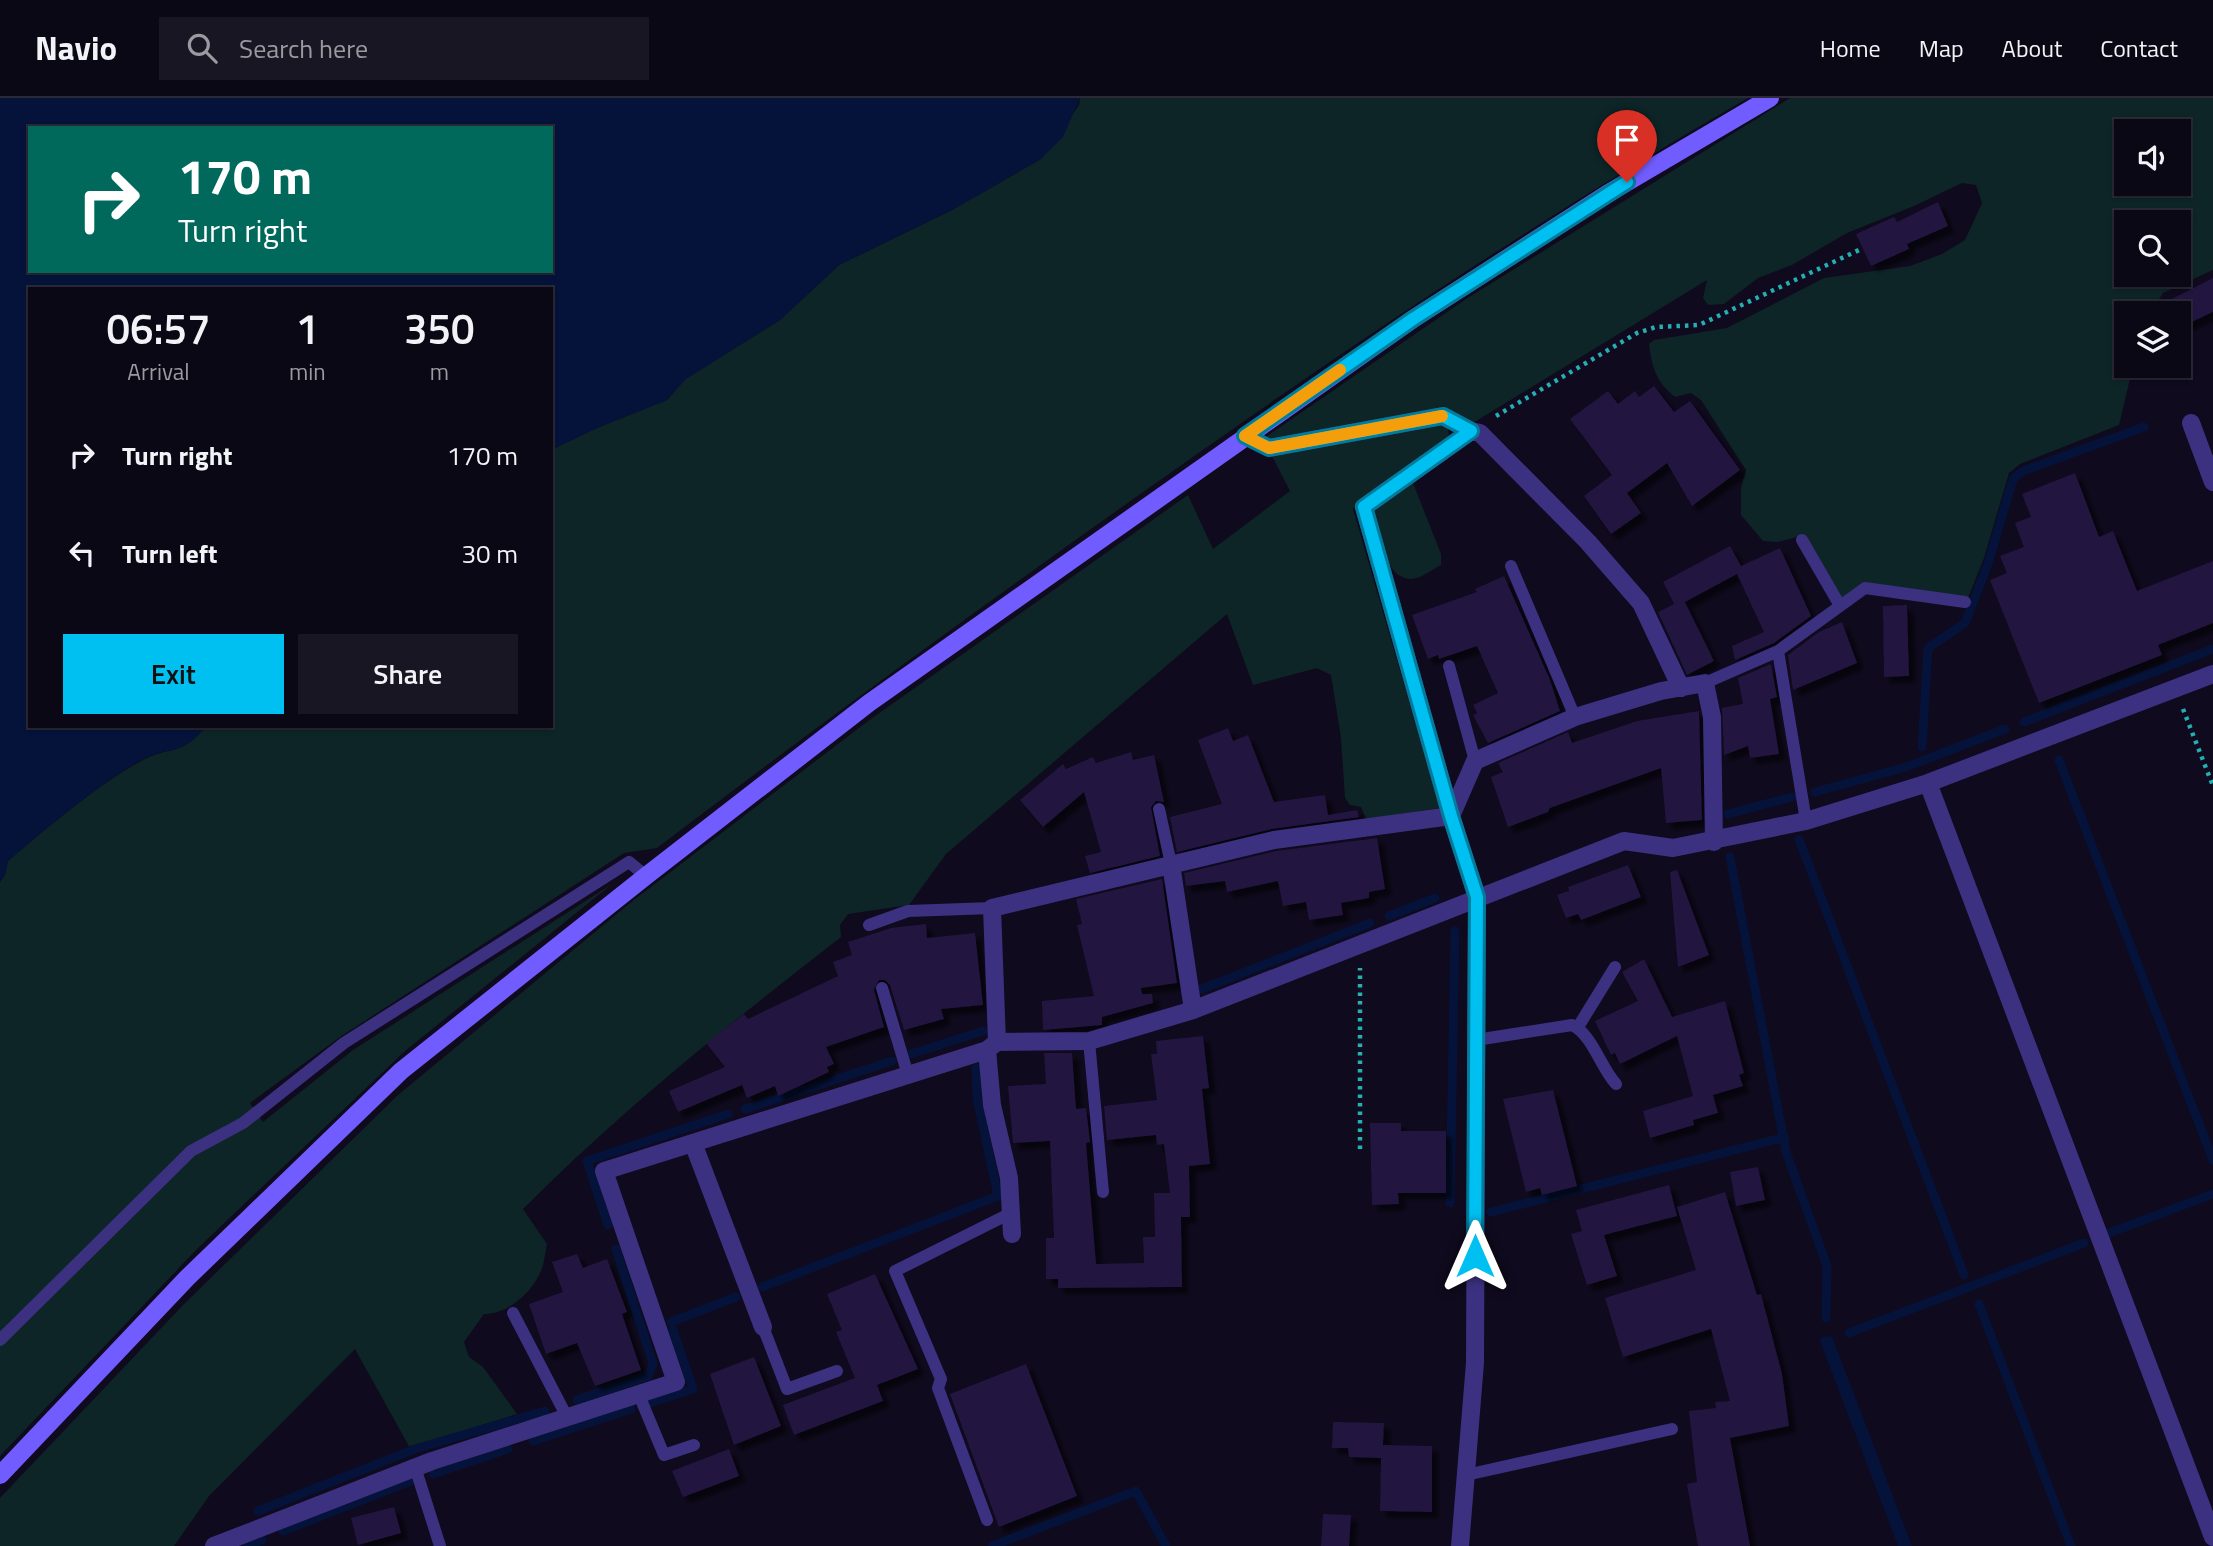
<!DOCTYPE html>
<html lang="en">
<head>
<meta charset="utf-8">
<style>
	:root { --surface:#0b0816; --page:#191623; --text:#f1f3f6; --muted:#9a9aa1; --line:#2b2935; --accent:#00c0f1 }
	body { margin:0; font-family:"Titillium Web",sans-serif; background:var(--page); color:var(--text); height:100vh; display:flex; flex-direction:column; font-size:26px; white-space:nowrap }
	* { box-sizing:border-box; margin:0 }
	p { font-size:23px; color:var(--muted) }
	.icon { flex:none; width:38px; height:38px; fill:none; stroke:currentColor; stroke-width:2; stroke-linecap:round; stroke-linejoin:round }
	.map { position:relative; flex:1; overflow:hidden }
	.drawer { position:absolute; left:28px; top:189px; width:525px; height:441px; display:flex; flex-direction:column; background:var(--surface); border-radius:0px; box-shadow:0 2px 5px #0004,0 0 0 2px var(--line) }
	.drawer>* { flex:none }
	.hud { position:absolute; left:28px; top:28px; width:525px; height:147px; border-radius:0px; box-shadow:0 2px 5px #0004,0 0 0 2px var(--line); background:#00695c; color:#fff; overflow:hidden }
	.tools { position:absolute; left:2114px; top:21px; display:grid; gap:14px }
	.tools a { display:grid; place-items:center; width:77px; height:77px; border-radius:0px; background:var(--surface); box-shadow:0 2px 5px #0004,0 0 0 2px var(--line); font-size:35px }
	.pin { position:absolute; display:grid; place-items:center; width:60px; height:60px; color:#fff; margin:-72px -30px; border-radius:50% 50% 50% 0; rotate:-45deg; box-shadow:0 0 7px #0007 }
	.pin .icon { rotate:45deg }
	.me { position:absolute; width:77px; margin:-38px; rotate:0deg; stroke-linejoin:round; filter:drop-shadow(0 0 5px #0008) }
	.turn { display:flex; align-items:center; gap:24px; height:147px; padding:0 35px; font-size:32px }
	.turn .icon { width:91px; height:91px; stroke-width:2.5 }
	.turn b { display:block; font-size:49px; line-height:60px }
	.eta { display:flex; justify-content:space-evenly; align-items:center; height:119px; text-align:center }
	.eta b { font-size:42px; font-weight:600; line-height:49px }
	.cta { display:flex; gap:14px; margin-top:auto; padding:14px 35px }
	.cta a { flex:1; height:80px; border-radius:0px; background:var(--accent); color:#111; font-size:28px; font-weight:600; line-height:80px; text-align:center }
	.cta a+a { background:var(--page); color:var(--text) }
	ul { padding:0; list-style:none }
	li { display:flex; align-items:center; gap:21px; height:98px; padding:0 35px }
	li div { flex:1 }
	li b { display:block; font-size:26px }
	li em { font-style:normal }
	header { display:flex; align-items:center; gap:42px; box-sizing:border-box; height:98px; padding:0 35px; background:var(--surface); border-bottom:2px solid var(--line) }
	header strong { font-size:33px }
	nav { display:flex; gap:38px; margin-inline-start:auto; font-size:24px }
	.search { width:490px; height:63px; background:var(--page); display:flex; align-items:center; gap:18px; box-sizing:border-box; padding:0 24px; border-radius:0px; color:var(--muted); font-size:26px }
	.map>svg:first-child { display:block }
</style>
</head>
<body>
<header>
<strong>Navio</strong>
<div class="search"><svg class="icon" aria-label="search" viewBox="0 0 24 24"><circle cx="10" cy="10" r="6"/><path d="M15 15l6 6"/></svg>Search here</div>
<nav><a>Home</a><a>Map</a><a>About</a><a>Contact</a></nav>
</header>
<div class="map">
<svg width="2213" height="1448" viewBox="0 0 2213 1448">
	<defs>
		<filter id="shadow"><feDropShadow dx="6" dy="6" stdDeviation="2" flood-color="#0009"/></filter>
	</defs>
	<rect width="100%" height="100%" fill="#0f0a1d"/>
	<path fill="#0d2527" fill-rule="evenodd" d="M 1080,0 L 1748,0 C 1534,123 1330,261 1129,404 C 970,517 813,631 657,750 L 624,755 L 340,939 L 250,1005 L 263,1024 L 353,952 L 612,786 L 405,953 L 196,1152 L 0,1358 L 0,784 L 5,777 L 8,763 C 44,732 100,685 141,663 C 170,647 182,659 206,628 L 551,628 L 551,352 L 597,330 L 667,302 L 685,281 L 780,222 L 839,167 L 952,112 L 1041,61 L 1079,7 Z
		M 1790,0 L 2213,0 L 2213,172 L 2163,195 L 2150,215 L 2126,215 L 2126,268 L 2133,268 L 2119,327 L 2020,366 L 2009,375 L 1984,460 L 1968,500 L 1864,484 L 1841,501 L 1804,437 L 1778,444 L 1763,443 L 1741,417 L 1741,390 L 1746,372 L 1701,302 L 1691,295 L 1675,299 C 1656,284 1652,269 1649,246 L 1654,242 L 1727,230 L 1824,180 L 1910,168 L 1942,156 L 1965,142 L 1982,105 L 1976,87 L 1962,85 L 1914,108 L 1847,135 L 1792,167 L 1758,180 L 1724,206 L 1708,207 L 1703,200 L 1707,182 L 1473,325 L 1444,309 L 1271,344 L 1267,338 L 1466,201 ZM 2126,33 L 2179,33 L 2179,86 L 2126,86 ZM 2126,124 L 2179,124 L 2179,177 L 2126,177 Z
		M 1439,324 L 1448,329 L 1449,339 L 1353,411 L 1440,710 L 1366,721 L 1361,709 L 1350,707 L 1345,700 L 1341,640 L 1331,577 L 1317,570 L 1253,587 L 1227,516 L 946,756 L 909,807 L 848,816 L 840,827 L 841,839 C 730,925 622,1012 523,1111 L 547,1146 C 545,1156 544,1170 538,1179 C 528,1198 506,1216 484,1216 L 464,1244 L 469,1259 L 483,1269 L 517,1316 L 410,1350 L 355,1251 L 209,1398 L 174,1448 L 0,1448 L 0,1400 L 184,1206 L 398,997 L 630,805 L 868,623 L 1188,397 L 1213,451 L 1290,393 L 1271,356 Z
		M 1413,385 L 1441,456 L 1441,467 C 1433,471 1420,481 1411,481 C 1383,480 1379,433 1373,412 Z"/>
	<path fill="#05133b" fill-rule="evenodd" d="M 0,0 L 1080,0 L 1063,39 L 1041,61 L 952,112 L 839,167 L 780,222 L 686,281 L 667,302 L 597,330 L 551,352 L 551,191 L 30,191 L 30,628 L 206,628 C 182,659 170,647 141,662 C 100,685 44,732 8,763 L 5,777 L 0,784 ZM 30,30 L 551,30 L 551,173 L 30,173 Z
		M 1832,1238 L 1833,1241 L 1912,1448 L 1898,1448 L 1820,1243 L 1821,1239 Z"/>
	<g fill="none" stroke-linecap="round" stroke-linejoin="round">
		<path stroke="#05133b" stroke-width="9" d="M 2024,624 L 2213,551
			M 1922,649 L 1928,550 L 1965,525 L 1988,466 L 2013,381 L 2023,373 L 2144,329
			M 2059,662 L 2213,1062
			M 1815,694 L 1906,669 L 2005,631
			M 1728,716 L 1792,699
			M 1799,741 L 1964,1177
			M 1730,759 L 1786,1054 L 1827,1168 L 1826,1220
			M 1389,818 L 1435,800
			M 1202,891 L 1370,825
			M 911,956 L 983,933
			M 745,1011 L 892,963
			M 1450,1105 L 1455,833
			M 1491,1114 L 1785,1039
			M 608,1127 L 587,1063 L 728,1016
			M 2109,1135 L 2213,1096
			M 762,1189 L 998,1098 L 977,1000 L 976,970
			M 1979,1206 L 2071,1448
			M 671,1224 L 736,1199
			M 1849,1235 L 2084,1145
			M 577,1302 L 648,1278 L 653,1266 L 616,1151
			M 650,1305 L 693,1291 L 673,1232
			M 533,1343 L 631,1311
			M 433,1376 L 508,1351
			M 258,1413 L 415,1351 L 545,1313
			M 283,1433 L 411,1383
			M 247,1448 L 262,1442
			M 992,1448 L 1136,1393 L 1166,1448"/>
	</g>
	<path fill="#22153f" filter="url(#shadow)" d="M 1938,104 L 1948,128 L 1907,146 L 1909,151 L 1871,168 L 1856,136 L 1894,119 L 1897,124 Z
		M 2213,180 L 2213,214 L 2181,229 L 2179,215 L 2174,215 L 2168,203 Z
		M 1654,288 L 1674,314 L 1690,303 L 1740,372 L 1692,408 L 1667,365 L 1627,395 L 1641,415 L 1611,436 L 1584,398 L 1612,377 L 1570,321 L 1608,293 L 1618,306 L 1635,293 L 1639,299 Z
		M 2075,375 L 2099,439 L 2113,433 L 2137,493 L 2213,463 L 2213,525 L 2158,547 L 2162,557 L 2039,605 L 1990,482 L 2007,475 L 2000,458 L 2024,449 L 2015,425 L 2031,419 L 2022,396 Z
		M 1730,448 L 1741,468 L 1780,450 L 1811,518 L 1774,545 L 1735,562 L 1732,548 L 1764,534 L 1737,476 L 1685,504 L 1714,563 L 1687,577 L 1658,514 L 1674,506 L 1663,484 Z
		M 1504,478 L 1550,582 L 1560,613 L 1488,645 L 1473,617 L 1477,615 L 1473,607 L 1498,595 L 1477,548 L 1439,561 L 1438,557 L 1428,561 L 1412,517 L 1477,494 L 1475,491 Z
		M 1907,507 L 1909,578 L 1884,579 L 1883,508 Z
		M 1842,524 L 1857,565 L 1793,592 L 1788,557 L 1819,534 Z
		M 1771,566 L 1777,599 L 1770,601 L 1779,656 L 1750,660 L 1748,648 L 1724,657 L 1722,610 L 1743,606 L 1738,580 Z
		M 1699,613 L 1702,722 L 1666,725 L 1661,670 L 1550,710 L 1548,714 L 1508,729 L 1491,679 L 1503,674 L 1498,665 L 1568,634 L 1572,645 L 1637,623 Z
		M 1228,630 L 1233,643 L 1248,637 L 1274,704 L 1325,697 L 1328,717 L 1357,712 L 1359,719 L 1272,731 L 1177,754 L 1170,719 L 1222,706 L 1198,642 Z
		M 1131,654 L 1133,662 L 1154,657 L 1164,704 L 1156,703 L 1151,709 L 1160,758 L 1090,775 L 1085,758 L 1101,754 L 1084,694 L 1043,729 L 1020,702 L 1063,666 L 1066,671 L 1093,659 L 1096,665 Z
		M 1377,740 L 1385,791 L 1369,794 L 1369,800 L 1341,805 L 1343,817 L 1309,822 L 1306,804 L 1283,808 L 1278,783 L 1227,794 L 1225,783 L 1186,788 L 1184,775 L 1276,753 Z
		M 1628,767 L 1641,799 L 1581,822 L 1578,816 L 1566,820 L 1557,797 L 1569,793 L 1568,789 Z
		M 1677,772 L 1709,857 L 1678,869 L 1670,774 Z
		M 1162,781 L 1177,885 L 1141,890 L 1142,896 L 1152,896 L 1153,905 L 1102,919 L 1102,927 L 1043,932 L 1042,903 L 1094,898 L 1077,827 L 1082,826 L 1076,801 Z
		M 926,826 L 927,840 L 975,835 L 983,907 L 941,911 L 944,921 L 904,932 L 890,887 L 885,882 L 879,882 L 874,892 L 884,929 L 826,949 L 834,966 L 827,969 L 829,974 L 778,998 L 775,988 L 747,1000 L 742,987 L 678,1014 L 669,993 L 725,969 L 706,945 L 744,916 L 748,921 L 838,878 L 833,864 L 852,857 L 848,844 L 891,830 Z
		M 1644,861 L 1672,919 L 1725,903 L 1744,975 L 1739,977 L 1743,988 L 1713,997 L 1718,1015 L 1693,1022 L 1694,1027 L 1650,1040 L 1643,1013 L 1693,998 L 1677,938 L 1620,966 L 1615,955 L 1611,957 L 1595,923 L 1638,903 L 1622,874 Z
		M 1203,938 L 1209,990 L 1202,991 L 1210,1066 L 1189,1068 L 1190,1119 L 1181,1119 L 1182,1189 L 1058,1190 L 1058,1181 L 1046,1181 L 1046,1140 L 1054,1140 L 1050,1043 L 1013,1045 L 1008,988 L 1046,986 L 1044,955 L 1072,955 L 1076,1011 L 1086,1010 L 1090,1044 L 1086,1045 L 1096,1166 L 1144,1165 L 1143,1139 L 1155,1139 L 1154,1095 L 1170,1095 L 1164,1046 L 1157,1047 L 1156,1037 L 1107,1042 L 1104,1008 L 1157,1002 L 1151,956 L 1157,956 L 1156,943 Z
		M 1553,992 L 1577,1088 L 1542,1097 L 1540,1090 L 1526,1094 L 1503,1001 Z
		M 1370,1025 L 1401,1025 L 1401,1033 L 1446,1033 L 1446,1095 L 1398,1095 L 1399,1106 L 1372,1107 Z
		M 1758,1069 L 1765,1102 L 1736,1108 L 1730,1074 Z
		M 1669,1087 L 1677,1118 L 1604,1137 L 1617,1178 L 1587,1187 L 1571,1136 L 1582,1133 L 1576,1112 Z
		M 1725,1094 L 1757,1197 L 1761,1196 L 1782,1276 L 1789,1328 L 1730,1340 L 1750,1448 L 1698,1448 L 1687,1386 L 1697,1384 L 1689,1313 L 1716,1310 L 1715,1304 L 1730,1303 L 1711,1231 L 1623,1259 L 1605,1200 L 1696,1172 L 1677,1109 Z
		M 577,1156 L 583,1170 L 607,1161 L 627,1214 L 622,1216 L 641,1272 L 595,1288 L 577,1245 L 546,1256 L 529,1206 L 563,1194 L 552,1164 Z
		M 875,1176 L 918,1271 L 877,1287 L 883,1303 L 794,1337 L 783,1307 L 855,1280 L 836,1234 L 842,1232 L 827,1196 Z
		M 754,1259 L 781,1328 L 734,1347 L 710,1276 Z
		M 1026,1266 L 1077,1398 L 999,1429 L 950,1296 Z
		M 1333,1324 L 1384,1325 L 1383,1347 L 1432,1348 L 1432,1414 L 1380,1413 L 1381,1360 L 1349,1359 L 1348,1350 L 1332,1350 Z
		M 729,1351 L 739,1378 L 683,1399 L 672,1373 Z
		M 394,1409 L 401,1435 L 358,1447 L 351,1420 Z
		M 1323,1416 L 1351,1417 L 1349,1448 L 1321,1448 Z"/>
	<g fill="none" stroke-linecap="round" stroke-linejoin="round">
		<path stroke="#24afb5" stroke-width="4.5" stroke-dasharray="3.5 5" stroke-linecap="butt" d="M 1496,318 L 1637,235 L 1656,229 L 1699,227 L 1859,152
			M 2183,611 L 2213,688
			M 1360,1051 L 1360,870"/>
		<path stroke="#3c3180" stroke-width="12" d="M 1802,442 L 1839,506
			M 1511,468 L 1575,619
			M 1778,553 L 1806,723
			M 1449,568 L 1475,663
			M 1705,585 L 1778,553 L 1865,490 L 1965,504
			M 1159,711 L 1171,766
			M 869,827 L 908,813 L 992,810
			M 882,890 L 908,977
			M 1578,929 L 1615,869
			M 1476,942 L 1572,927 C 1592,936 1601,970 1616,986
			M 1089,943 L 1103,1094
			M 513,1215 L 567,1319
			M 763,1229 L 787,1291 L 837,1273
			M 0,1242 L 191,1053 L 243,1025 L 344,945 L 629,764 L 646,778
			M 639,1297 L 664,1357 L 694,1347
			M 415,1369 L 440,1448
			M 1466,1377 L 1672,1331
			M 987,1422 L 938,1290 L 941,1281 L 895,1173 L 1011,1115"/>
		<path stroke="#3c3180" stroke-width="18" d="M 2191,325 L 2213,384
			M 1471,333 L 1480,335 L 1588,444 L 1641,505 L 1681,590
			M 1245,338 L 1270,350 L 1443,318 L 1471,333 L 1364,409 L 1451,718 L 1477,799 L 1475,1265 L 1460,1448
			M 1928,685 L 2213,1439
			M 1171,766 L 1193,912
			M 997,944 L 992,810 L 1274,742 L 1451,718 L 1475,663 L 1575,619 L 1661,593 L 1705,585 L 1712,619 L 1714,744
			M 987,952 L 992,1007 L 1009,1080 L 1012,1136
			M 693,1045 L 763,1229
			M 214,1448 L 432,1363 L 676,1284 L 604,1073 L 987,952 L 997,944 L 1089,943 L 1193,912 L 1624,743 L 1673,750 L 1806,723 L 1928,685 L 2213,576"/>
		<path stroke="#715dff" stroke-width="18" d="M 0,1377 L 187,1180 L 401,973 L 646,778 L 869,605 L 1413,221 L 1607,96 L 1770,0"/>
	</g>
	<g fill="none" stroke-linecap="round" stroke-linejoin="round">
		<g stroke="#007d9d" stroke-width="18">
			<path id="route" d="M 1475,1158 L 1477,799 L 1451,718 L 1364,409 L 1471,333 L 1443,318 L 1269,350 L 1245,338 L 1413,221 L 1627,84"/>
		</g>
		<use href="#route" stroke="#00c0f1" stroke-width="12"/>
		<path stroke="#f59e0b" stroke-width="12" d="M 1340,272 L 1245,338 L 1269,350 L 1442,318"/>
	</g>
</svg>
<div class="tools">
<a><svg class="icon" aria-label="sound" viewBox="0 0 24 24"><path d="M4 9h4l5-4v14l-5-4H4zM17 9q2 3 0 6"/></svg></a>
<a><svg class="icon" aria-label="search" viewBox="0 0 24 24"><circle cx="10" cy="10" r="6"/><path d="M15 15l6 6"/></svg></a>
<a><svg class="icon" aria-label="layers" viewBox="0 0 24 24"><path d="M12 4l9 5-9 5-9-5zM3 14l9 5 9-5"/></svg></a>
</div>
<div class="pin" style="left:1627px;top:84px;background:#d93025"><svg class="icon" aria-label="arrive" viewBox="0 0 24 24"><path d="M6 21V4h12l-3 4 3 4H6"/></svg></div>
<svg class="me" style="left:1475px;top:1158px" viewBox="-20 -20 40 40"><path d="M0-17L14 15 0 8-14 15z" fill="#00c0f1" stroke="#fff" stroke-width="4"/></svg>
<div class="hud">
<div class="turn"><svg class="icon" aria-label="right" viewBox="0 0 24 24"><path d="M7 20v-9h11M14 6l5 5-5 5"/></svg><div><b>170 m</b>Turn right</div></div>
</div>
<section class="drawer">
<div class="eta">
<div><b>06:57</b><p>Arrival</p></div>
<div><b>1</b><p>min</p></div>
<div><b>350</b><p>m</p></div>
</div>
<ul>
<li><svg class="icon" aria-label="right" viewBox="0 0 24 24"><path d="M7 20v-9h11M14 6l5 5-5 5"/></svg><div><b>Turn right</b></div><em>170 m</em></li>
<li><svg class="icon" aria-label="left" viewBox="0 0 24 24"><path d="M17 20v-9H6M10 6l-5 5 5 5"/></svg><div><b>Turn left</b></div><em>30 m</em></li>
</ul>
<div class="cta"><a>Exit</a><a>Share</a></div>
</section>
</div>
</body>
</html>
